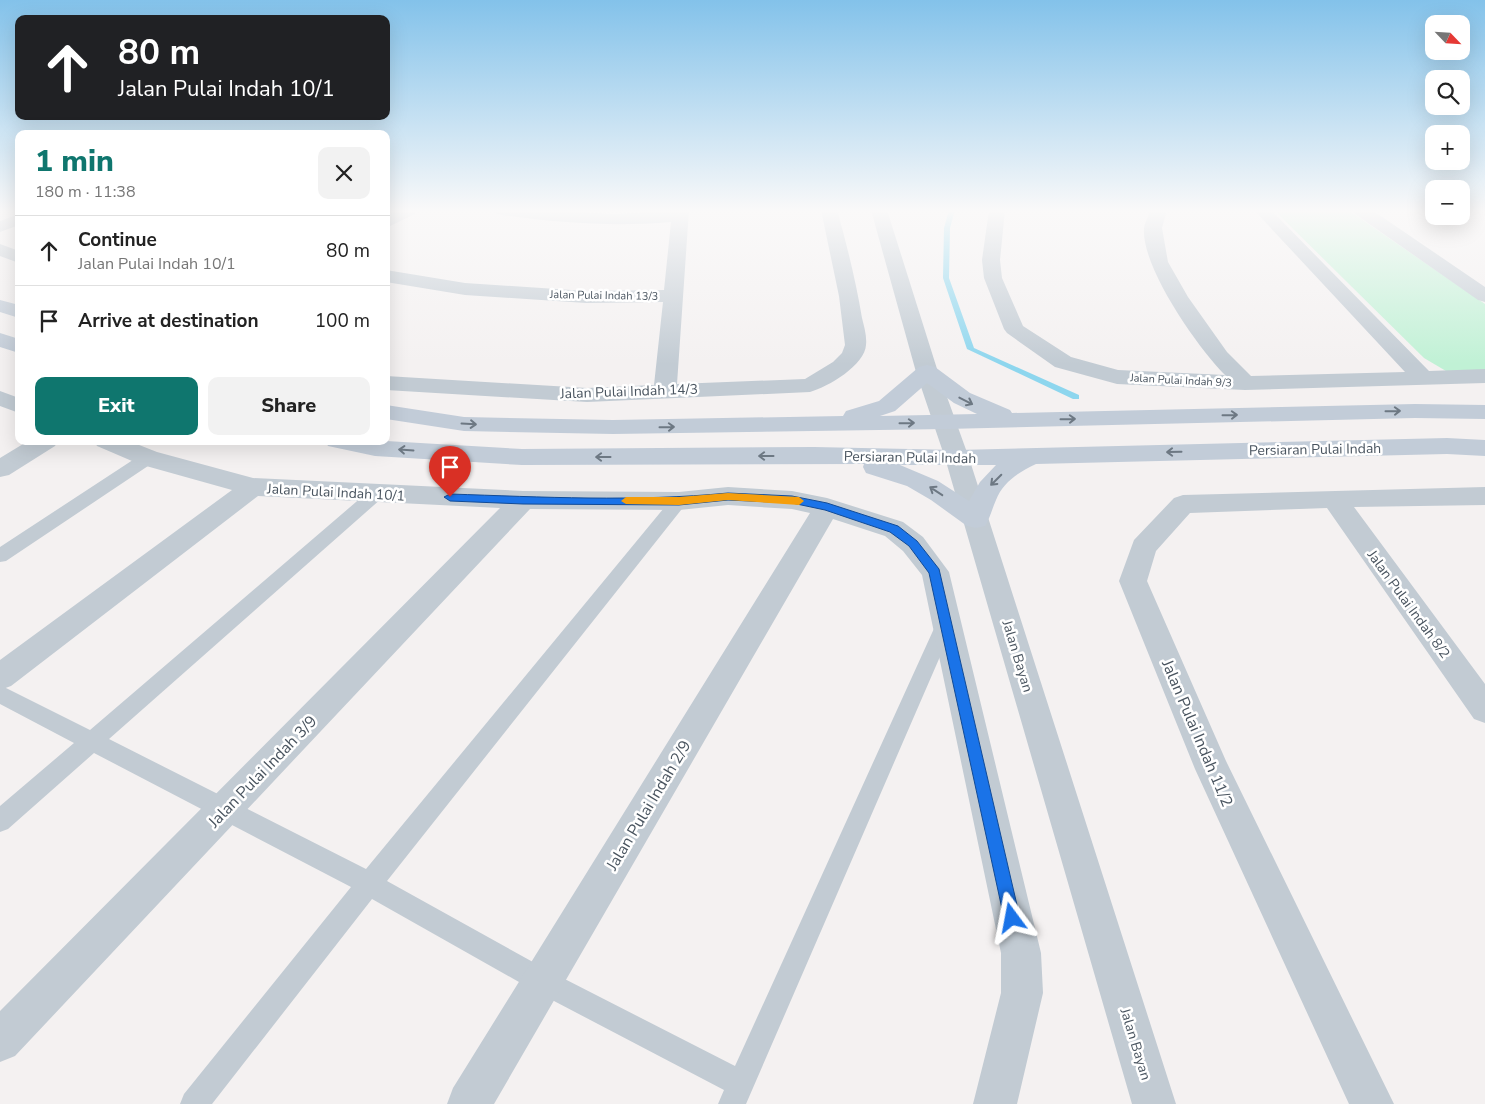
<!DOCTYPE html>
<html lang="en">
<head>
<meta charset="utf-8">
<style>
	:root { --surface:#fff; --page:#f2f2f2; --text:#222; --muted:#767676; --line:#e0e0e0; --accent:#0f766e }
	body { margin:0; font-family:"Nunito Sans",sans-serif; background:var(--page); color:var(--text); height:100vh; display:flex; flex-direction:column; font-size:19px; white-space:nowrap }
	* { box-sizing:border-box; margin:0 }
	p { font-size:16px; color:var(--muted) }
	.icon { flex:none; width:28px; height:28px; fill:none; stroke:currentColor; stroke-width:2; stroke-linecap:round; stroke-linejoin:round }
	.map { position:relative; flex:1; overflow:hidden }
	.details { position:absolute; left:15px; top:130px; width:375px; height:315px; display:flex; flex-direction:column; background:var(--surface); border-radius:10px; box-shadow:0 5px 20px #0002 }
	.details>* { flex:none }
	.guide { position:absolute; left:15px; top:15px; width:375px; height:105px; border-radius:10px; box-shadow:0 5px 20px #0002; background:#202124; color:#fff; overflow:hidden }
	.needle { width:32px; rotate:115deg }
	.controls { position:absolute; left:1425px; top:15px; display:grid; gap:10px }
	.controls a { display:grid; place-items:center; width:45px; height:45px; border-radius:10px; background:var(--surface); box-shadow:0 5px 20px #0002; font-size:25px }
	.pin { position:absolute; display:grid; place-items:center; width:42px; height:42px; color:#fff; margin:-51px -21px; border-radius:50% 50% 50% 0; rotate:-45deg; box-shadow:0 0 5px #0007 }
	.pin .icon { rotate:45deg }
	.me { position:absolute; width:55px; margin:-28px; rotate:347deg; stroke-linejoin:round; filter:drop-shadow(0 0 4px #0008) }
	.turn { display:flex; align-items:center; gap:18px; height:105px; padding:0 20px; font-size:22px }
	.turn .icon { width:65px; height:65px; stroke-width:2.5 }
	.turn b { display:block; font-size:35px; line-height:42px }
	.round { display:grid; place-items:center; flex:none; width:52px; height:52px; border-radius:10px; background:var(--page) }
	.headline { display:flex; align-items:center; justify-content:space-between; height:85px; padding:0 20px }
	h1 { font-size:30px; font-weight:800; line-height:38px; color:var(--accent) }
	.button { display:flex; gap:10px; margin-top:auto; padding:10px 20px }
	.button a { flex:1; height:58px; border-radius:10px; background:var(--accent); color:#fff; font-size:20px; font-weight:800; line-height:58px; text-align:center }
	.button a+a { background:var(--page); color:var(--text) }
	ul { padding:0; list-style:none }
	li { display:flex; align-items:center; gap:15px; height:70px; padding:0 20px; border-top:1px solid var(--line) }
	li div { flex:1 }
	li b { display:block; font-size:19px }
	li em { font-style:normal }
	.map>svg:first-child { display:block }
</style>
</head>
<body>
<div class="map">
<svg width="1485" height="1104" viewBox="0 0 1485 1104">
	<rect width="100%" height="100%" fill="#f4f1f1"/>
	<path fill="#c0f1d5" d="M 1274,210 L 1348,210 L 1485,304 L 1485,371 L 1446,371 L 1424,358 Z"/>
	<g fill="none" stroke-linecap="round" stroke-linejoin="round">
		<path fill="#8dd6ee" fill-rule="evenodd" d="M 949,210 L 955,210 L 950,228 L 949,278 L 974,348 L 1079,395 L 1079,399 L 1073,399 L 967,349 L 943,278 L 944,228 Z"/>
		<path fill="#c2cbd3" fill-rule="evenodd" d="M 148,453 L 154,454 L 156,458 L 154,462 L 6,561 L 0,562 L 0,547 L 142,454 Z
			M 376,488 L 382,490 L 384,494 L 382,498 L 109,739 L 366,869 L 673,497 L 679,495 L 685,497 L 687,501 L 685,505 L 387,881 L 551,972 L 735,1066 L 937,622 L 939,617 L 946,615 L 953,617 L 955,622 L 746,1104 L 718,1104 L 724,1090 L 533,990 L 372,899 L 212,1104 L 180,1104 L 184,1094 L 351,887 L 94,753 L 8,829 L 0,832 L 0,806 L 74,743 L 0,704 L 0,685 L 90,730 L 370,490 Z"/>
		<path fill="#c2cbd3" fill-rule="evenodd" d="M 397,210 L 417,210 L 415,214 L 386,228 L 386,216 Z
			M 494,210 L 540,210 L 614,214 L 689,210 L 677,384 L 805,379 L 833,362 L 842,353 L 845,345 L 839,296 L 821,210 L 837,210 C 847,245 856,282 862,318 C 864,326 867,336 866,345 C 865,365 828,387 810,392 L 587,402 L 386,390 L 386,376 L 587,388 L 654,385 L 663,302 L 586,303 L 465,295 L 386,282 L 386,270 L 465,283 L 586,291 L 664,290 L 671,222 C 615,227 558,223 502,215 L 496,214 Z
			M 989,210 L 1005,210 L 1000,260 L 1002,278 L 1023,326 L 1071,357 L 1118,370 L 1225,375 C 1198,348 1141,267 1144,228 C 1145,222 1149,215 1151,210 L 1167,210 L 1162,228 L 1168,262 L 1188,297 L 1227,352 L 1251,376 L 1405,372 L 1254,210 L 1271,210 L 1429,371 L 1485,369 L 1485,383 L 1245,390 L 1117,384 L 1055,367 L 1007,333 L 1004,329 L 984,278 L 982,260 Z
			M 1353,210 L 1372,210 L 1485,287 L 1485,302 L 1478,300 L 1355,214 Z
			M 19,214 L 19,225 L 0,232 L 0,221 Z
			M 0,244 L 19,251 L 19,263 L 0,256 Z
			M 0,391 L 19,398 L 19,413 L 0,406 Z
			M 28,441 L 58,441 L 55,446 L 9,475 L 0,477 L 0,458 Z
			M 94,441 L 129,441 L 157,452 L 253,478 L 523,491 L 679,492 L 728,487 L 792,491 L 827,498 L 903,522 L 923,537 L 949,572 L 1041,953 L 1043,993 L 1017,1104 L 973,1104 L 1001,993 L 1001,953 L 922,575 L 903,551 L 885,536 L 833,519 L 494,1104 L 447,1104 L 453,1088 L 810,513 L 792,509 L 728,505 L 679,510 L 530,509 L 15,1056 L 0,1062 L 0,1011 L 500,508 L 258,496 L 11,686 L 0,690 L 0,660 L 232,490 L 139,464 L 97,446 Z
			M 957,450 L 966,452 L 969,458 L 1176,1104 L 1132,1104 L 945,458 L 948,452 Z
			M 1485,487 L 1485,505 L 1354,507 L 1485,684 L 1485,723 L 1474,719 L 1327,508 L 1190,513 L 1156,551 L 1147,581 L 1226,761 L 1394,1104 L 1349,1104 L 1195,769 L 1119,581 L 1134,540 L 1174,498 L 1183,495 Z"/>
		<path fill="#c2cbd3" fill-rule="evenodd" d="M 871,210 L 887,210 L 938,372 L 969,458 L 966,464 L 957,466 L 948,464 L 945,458 L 916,372 Z"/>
		<path fill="#c2ccd8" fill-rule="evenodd" d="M 0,300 L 19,305 L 19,318 L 0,312 Z
			M 0,333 L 19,339 L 19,353 L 0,347 Z
			M 927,365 L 935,367 L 970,393 L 1010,410 L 1012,413 L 1415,404 L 1485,405 L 1485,419 L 1415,418 L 946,429 L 613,434 L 464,431 L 386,419 L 386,405 L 464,417 L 613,420 L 843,416 L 846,411 L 879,401 L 919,367 ZM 927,383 L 954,403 L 977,414 L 880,416 L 895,411 Z
			M 1447,438 L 1485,440 L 1485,456 L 1447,454 L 1036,464 C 1019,472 1003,482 996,500 C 992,509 990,518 985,526 L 976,528 L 967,526 L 931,500 L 907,486 L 866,473 L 863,467 L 864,464 L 522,465 L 375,456 L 328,446 L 325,441 L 386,441 L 522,449 L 814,447 L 957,450 ZM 900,465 L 996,465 L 980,482 L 969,501 L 938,481 Z"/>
	</g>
	<defs><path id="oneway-shaft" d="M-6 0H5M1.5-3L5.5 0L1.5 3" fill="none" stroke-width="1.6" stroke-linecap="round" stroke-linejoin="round" transform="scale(1.25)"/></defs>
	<g stroke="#6d7883">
		<use href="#oneway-shaft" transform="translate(966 401) rotate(27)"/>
		<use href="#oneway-shaft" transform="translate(1393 411) rotate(-1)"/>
		<use href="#oneway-shaft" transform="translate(1230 415) rotate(-1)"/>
		<use href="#oneway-shaft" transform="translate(1068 419) rotate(-1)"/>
		<use href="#oneway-shaft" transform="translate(907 423) rotate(-1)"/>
		<use href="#oneway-shaft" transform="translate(469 424) rotate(3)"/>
		<use href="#oneway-shaft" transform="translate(667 427) rotate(-1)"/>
		<use href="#oneway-shaft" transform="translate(406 450) rotate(-176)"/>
		<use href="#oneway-shaft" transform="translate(1174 452) rotate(179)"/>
		<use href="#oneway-shaft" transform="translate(766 456) rotate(180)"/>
		<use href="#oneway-shaft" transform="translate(603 457) rotate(180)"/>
		<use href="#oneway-shaft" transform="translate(996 480) rotate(135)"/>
		<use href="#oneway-shaft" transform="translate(936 491) rotate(-147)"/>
	</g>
	<linearGradient id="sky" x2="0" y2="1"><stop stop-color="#83c2ea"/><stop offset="0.58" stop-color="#faf9f9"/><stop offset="1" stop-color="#faf9f9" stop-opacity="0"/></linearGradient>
	<rect width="1485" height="364" fill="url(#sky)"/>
	<path fill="#1a73e8" stroke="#114b97" d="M 728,493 L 792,496 L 827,503 L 898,526 L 917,541 L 939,569 L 1020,918 L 1018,924 L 1012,927 L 1006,924 L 1004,918 L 929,573 L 909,546 L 890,532 L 825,510 L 792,503 L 728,500 L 679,505 L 523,504 L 450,501 L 444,497 L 450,494 C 542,497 636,502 728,493 Z"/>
	<path fill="#f59e0b" d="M 728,493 L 799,497 L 804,501 L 799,505 L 728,500 L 679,505 L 626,504 L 621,501 L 626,497 L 679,497 Z"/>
	<g text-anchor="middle" stroke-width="5" stroke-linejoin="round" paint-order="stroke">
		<g font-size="11" fill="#49545f" stroke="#fff">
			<text transform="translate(604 295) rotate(1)" y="4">Jalan Pulai Indah 13/3</text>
			<text transform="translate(1181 380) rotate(3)" y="4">Jalan Pulai Indah 9/3</text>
		</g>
		<g font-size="14" fill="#49545f" stroke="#fff">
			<text transform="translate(629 391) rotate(-2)" y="5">Jalan Pulai Indah 14/3</text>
			<text transform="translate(1315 449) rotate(-1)" y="5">Persiaran Pulai Indah</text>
			<text transform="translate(910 457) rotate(1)" y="5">Persiaran Pulai Indah</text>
			<text transform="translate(336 492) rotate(3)" y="5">Jalan Pulai Indah 10/1</text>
			<text transform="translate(1409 604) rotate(54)" y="5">Jalan Pulai Indah 8/2</text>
			<text transform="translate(1018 656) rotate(73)" y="5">Jalan Bayan</text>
			<text transform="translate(1136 1044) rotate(73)" y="5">Jalan Bayan</text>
		</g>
		<g font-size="16" fill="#49545f" stroke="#fff">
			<text transform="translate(1198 733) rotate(67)" y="6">Jalan Pulai Indah 11/2</text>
			<text transform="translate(262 771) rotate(-46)" y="6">Jalan Pulai Indah 3/9</text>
			<text transform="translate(648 805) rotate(-59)" y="6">Jalan Pulai Indah 2/9</text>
		</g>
	</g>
</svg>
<div class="controls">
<a><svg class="needle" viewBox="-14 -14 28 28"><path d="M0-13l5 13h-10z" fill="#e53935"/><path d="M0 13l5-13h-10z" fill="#767676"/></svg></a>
<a><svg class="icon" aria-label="search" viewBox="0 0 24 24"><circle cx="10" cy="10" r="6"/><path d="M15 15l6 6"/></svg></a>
<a>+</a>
<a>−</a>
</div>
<div class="pin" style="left:450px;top:497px;background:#d93025"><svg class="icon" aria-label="arrive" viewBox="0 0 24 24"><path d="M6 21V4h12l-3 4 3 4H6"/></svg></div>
<svg class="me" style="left:1012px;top:918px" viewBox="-20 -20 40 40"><path d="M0-17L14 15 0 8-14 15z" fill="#1a73e8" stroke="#fff" stroke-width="4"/></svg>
<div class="guide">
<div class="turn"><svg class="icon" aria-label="ahead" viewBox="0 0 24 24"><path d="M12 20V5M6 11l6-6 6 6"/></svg><div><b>80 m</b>Jalan Pulai Indah 10/1</div></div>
</div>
<section class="details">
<div class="headline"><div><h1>1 min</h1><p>180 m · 11:38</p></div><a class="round"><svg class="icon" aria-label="close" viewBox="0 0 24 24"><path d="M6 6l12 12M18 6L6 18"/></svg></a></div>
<ul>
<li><svg class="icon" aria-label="ahead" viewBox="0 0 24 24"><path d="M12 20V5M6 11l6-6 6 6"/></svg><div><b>Continue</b><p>Jalan Pulai Indah 10/1</p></div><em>80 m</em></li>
<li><svg class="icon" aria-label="arrive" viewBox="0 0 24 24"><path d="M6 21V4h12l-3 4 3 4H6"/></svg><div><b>Arrive at destination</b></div><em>100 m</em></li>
</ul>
<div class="button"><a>Exit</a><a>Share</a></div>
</section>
</div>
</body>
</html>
